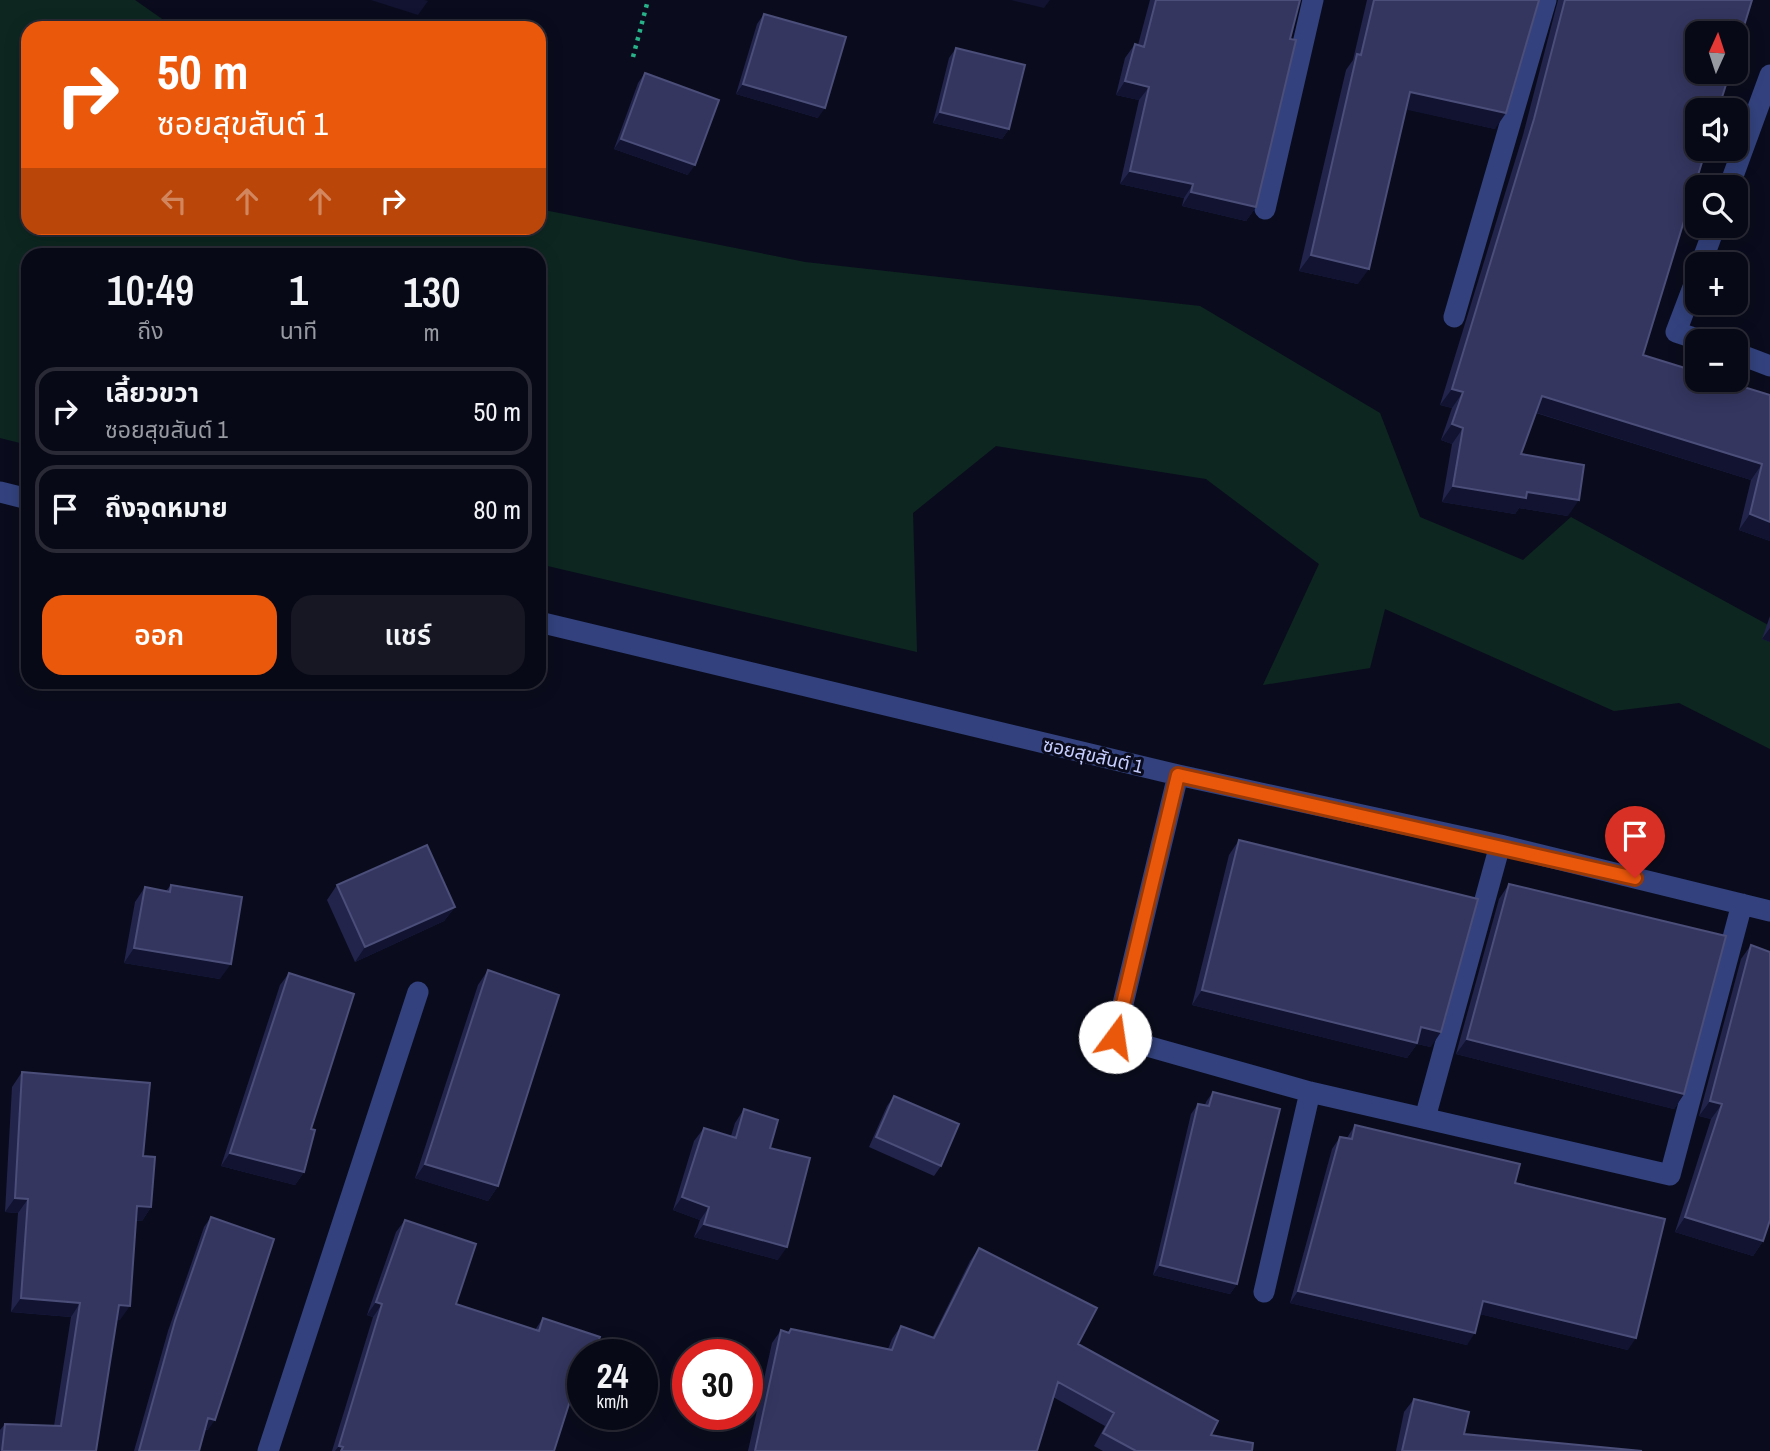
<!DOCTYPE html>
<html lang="th">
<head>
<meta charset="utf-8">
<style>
	:root { --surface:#080916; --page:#161723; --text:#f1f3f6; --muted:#989aa1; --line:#292a35; --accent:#ea580c }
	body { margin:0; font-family:"Archivo Narrow","Noto Sans Thai",sans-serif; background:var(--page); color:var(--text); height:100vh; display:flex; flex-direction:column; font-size:26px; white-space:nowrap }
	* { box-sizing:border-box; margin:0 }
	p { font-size:23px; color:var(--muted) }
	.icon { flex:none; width:38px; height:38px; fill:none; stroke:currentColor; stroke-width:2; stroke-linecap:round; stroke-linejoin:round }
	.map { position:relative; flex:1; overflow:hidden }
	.drawer { position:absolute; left:21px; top:248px; width:525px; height:441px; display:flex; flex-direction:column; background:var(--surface); border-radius:21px; box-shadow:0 4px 18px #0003,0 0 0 2px var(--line) }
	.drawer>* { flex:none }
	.banner { position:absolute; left:21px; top:21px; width:525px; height:214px; border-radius:21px; box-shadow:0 4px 18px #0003,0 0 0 2px var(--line); background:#ea580c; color:#fff; overflow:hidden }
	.needle { width:46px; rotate:3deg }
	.fabs { position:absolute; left:1685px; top:21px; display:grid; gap:14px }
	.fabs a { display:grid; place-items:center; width:63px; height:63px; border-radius:14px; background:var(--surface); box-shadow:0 4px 18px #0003,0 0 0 2px var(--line); font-size:35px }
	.speed { position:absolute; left:567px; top:1339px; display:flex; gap:14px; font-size:35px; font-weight:700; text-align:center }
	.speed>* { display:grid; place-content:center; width:91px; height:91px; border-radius:50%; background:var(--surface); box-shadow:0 4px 18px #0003,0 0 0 2px var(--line); line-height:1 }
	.speed small { font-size:18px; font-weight:400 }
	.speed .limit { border:10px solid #d22; background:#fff; color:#111 }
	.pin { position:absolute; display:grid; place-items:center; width:60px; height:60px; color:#fff; margin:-72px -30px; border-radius:50% 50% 50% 0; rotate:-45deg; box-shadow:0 0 7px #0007 }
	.pin .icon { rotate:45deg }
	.me { position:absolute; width:77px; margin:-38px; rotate:14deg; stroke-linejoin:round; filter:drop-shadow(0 0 5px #0008) }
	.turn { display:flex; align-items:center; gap:24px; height:147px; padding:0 21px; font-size:32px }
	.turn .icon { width:91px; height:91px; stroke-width:2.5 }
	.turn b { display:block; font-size:49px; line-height:60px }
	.lanes { display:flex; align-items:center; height:66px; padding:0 21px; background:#0003; justify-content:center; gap:35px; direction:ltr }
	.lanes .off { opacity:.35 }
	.eta { display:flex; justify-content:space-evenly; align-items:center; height:119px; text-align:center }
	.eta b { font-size:42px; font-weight:600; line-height:49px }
	.button { display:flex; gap:14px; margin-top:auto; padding:14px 21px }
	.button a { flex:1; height:80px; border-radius:21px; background:var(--accent); color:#fff; font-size:28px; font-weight:600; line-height:80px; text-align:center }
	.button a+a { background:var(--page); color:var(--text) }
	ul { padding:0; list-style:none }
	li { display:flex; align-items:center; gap:21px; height:88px; margin:0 14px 10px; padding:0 7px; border:4px solid var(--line); border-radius:21px }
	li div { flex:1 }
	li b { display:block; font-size:26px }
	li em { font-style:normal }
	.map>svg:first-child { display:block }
</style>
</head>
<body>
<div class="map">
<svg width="1770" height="1451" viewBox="0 0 1770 1451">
	<rect width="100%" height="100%" fill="#0a0c1d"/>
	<path fill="#0d2720" d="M 0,0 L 135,0 L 175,28 L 28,28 L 28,228 L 539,228 L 539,209 L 805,262 L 1200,306 L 1380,413 L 1420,517 L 1523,560 L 1571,517 L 1770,626 L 1770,749 L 1679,703 L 1614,711 L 1385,609 L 1370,668 L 1263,685 L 1319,564 L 1206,479 L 996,446 L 913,513 L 917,652 L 539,564 L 539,256 L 28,256 L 28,445 L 0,438 Z"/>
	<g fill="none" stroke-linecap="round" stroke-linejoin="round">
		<path stroke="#27b289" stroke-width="4.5" stroke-dasharray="3.5 5" stroke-linecap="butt" d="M 633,57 L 648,0"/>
		<path stroke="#33427e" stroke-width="21" d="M 1729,187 L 1770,75
			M 1265,209 L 1313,0
			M 1701,264 L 1715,226
			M 1698,274 L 1676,332 L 1703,341
			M 1454,317 L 1546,0
			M 1736,353 L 1770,366
			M 0,492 L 28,499
			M 539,622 L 1178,775 L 1500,845 L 1770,911
			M 1178,775 L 1115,1037 L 1310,1092 L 1670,1175 L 1742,904
			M 1425,1118 L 1500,845
			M 1264,1292 L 1310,1092
			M 268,1451 L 418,992"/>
	</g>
	<path fill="#22244c" d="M 1150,0 L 1300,0 L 1290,39 L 1256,207 L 1246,221 L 1182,206 L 1184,198 L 1120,184 L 1139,100 L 1116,95 L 1125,58 L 1135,44 L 1138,45 Z
		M 1367,0 L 1539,0 L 1495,129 L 1406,109 L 1358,284 L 1299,271 L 1346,70 L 1353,60 Z
		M 1558,0 L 1752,0 L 1643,355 L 1770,395 L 1770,541 L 1739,530 L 1751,480 L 1536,413 L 1521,454 L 1568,516 L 1519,508 L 1515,514 L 1442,502 L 1452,444 L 1441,440 L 1452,408 L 1440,405 L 1523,135 Z
		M 764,14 L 818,118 L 736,94 L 757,24 Z
		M 956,48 L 1009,129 L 1002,139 L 933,123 L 949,58 Z
		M 645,73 L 688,175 L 614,149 L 638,83 Z
		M 1770,616 L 1770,642 L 1762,639 Z
		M 1239,840 L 1431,1047 L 1417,1044 L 1407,1058 L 1192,1005 L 1229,855 Z
		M 1509,884 L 1684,1094 L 1674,1109 L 1456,1054 L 1499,899 Z
		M 171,885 L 220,979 L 124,963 L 135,902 L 145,887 L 166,891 Z
		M 337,885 L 455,907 L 444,921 L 355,962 L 327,900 Z
		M 1751,945 L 1763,1241 L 1753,1256 L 1675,1232 L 1711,1119 L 1699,1116 L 1741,959 Z
		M 488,970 L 498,1186 L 488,1201 L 415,1178 L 478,985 Z
		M 289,973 L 311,1129 L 304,1172 L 295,1185 L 221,1166 L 280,985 Z
		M 22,1072 L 143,1156 L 151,1207 L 142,1221 L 136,1221 L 120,1320 L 117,1320 L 96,1451 L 0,1451 L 0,1430 L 5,1424 L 54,1426 L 71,1317 L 11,1312 L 18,1213 L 5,1212 L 12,1087 Z
		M 1213,1092 L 1237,1284 L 1230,1294 L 1153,1275 L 1191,1114 L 1198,1104 L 1205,1105 L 1206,1102 Z
		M 894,1096 L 941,1166 L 934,1176 L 869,1147 L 887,1106 Z
		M 744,1109 L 770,1148 L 778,1260 L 694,1237 L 700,1220 L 673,1210 L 694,1141 L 704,1128 L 731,1136 L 735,1123 Z
		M 1355,1125 L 1515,1183 L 1628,1350 L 1480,1314 L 1467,1345 L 1290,1303 L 1332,1149 L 1340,1137 L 1347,1138 Z
		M 211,1217 L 208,1430 L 205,1430 L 199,1451 L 134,1451 L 168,1331 L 204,1227 Z
		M 405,1220 L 456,1304 L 535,1330 L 543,1318 L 583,1354 L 583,1387 L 575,1398 L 572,1397 L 554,1451 L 332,1451 L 373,1317 L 367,1315 L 396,1232 Z
		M 979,1248 L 1078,1344 L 1211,1435 L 1252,1451 L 1103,1451 L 1094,1446 L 1105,1426 L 1053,1397 L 1037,1451 L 748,1451 L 772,1343 L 781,1330 L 788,1333 L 791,1329 L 888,1349 L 892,1339 L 901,1326 L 932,1338 L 970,1261 Z
		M 1414,1399 L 1464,1434 L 1642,1451 L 1396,1451 L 1404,1412 Z"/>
	<path fill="#111331" d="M 371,0 L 425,0 L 428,1 L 418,15 Z
		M 1011,0 L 1050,0 L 1044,8 Z
		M 1125,81 L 1149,87 L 1139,100 L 1116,95 Z
		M 743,84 L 825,108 L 818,118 L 736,94 Z
		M 1410,92 L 1506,113 L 1495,129 L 1399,108 Z
		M 940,112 L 1009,129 L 1002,139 L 933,123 Z
		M 621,139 L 695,165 L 688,175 L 614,149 Z
		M 1130,171 L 1193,184 L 1184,198 L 1120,184 Z
		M 1191,192 L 1256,207 L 1246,221 L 1182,206 Z
		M 1311,255 L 1369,269 L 1358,284 L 1299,271 Z
		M 1452,389 L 1463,392 L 1452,408 L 1440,405 Z
		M 1542,396 L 1762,464 L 1751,480 L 1531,411 Z
		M 1452,424 L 1463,428 L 1452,444 L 1441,440 Z
		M 1453,486 L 1527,492 L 1579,500 L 1568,516 L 1519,508 L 1515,514 L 1442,502 Z
		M 1750,514 L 1770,522 L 1770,541 L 1739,530 Z
		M 1770,628 L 1770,642 L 1762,639 Z
		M 455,907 L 444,921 L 355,962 L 365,947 Z
		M 134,948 L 231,964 L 220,979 L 124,963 Z
		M 1202,990 L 1421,1027 L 1441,1032 L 1431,1047 L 1417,1044 L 1407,1058 L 1192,1005 Z
		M 1467,1039 L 1684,1094 L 1674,1109 L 1456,1054 Z
		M 1710,1101 L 1722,1104 L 1711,1119 L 1699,1116 Z
		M 230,1153 L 304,1172 L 295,1185 L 221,1166 Z
		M 425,1164 L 498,1186 L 488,1201 L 415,1178 Z
		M 682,1197 L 709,1207 L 700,1220 L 673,1210 Z
		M 15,1198 L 28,1199 L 18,1213 L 5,1212 Z
		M 137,1206 L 151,1207 L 142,1221 L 127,1220 Z
		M 1685,1217 L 1763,1241 L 1753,1256 L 1675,1232 Z
		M 704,1224 L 787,1247 L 778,1260 L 694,1237 Z
		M 1160,1265 L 1237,1284 L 1230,1294 L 1153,1275 Z
		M 1298,1291 L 1475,1333 L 1467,1345 L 1290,1303 Z
		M 21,1298 L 80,1303 L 71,1317 L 11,1312 Z
		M 1483,1301 L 1636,1338 L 1628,1350 L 1475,1313 Z
		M 376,1302 L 382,1304 L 373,1317 L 367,1315 Z
		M 119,1305 L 130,1306 L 120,1320 L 109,1319 Z
		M 576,1382 L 583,1384 L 583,1387 L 575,1398 L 567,1395 Z
		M 208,1418 L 215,1420 L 208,1430 L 201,1428 Z
		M 339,1446 L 343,1447 L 340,1451 L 335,1451 Z"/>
	<path fill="#343660" stroke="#4b4e79" stroke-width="2" d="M 1156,0 L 1300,0 L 1290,39 L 1296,40 L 1256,207 L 1191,192 L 1193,184 L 1130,171 L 1149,87 L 1125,81 L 1135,44 L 1144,47 Z
		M 1374,0 L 1539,0 L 1506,113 L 1410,92 L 1369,269 L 1311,255 L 1357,54 L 1361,55 Z
		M 1565,0 L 1752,0 L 1736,52 L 1736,33 L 1698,33 L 1698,72 L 1730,72 L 1718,110 L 1698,110 L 1698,149 L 1706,149 L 1643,355 L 1698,372 L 1698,380 L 1721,380 L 1770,395 L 1770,522 L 1750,514 L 1762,464 L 1542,396 L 1521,454 L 1584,465 L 1579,500 L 1527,492 L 1526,498 L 1453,486 L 1463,428 L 1452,424 L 1463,392 L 1452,389 L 1534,119 Z
		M 764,14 L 846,37 L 825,108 L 743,84 Z
		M 956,48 L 1025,65 L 1009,129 L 940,112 Z
		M 645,73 L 719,100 L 695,165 L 621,139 Z
		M 1239,840 L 1478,899 L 1441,1032 L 1421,1027 L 1417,1043 L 1202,990 Z
		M 427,845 L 455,907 L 365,947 L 337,885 Z
		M 1509,884 L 1726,936 L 1684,1094 L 1467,1039 Z
		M 171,885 L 242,897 L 231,964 L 134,948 L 145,887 L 170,892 Z
		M 1751,945 L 1770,952 L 1770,1220 L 1763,1241 L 1685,1217 L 1722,1104 L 1710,1101 Z
		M 488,970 L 559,995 L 498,1186 L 425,1164 Z
		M 289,973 L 354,994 L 311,1129 L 315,1130 L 304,1172 L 230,1153 Z
		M 22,1072 L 150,1083 L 143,1156 L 155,1157 L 151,1207 L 137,1206 L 130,1306 L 119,1305 L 96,1451 L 2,1451 L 5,1424 L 61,1426 L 80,1303 L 21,1298 L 28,1199 L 15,1198 Z
		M 1213,1092 L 1280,1109 L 1237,1284 L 1160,1265 L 1198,1104 L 1209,1106 Z
		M 894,1096 L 959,1124 L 941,1166 L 876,1137 Z
		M 744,1109 L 778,1120 L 770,1148 L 810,1158 L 787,1247 L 704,1224 L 709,1207 L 682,1197 L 704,1128 L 736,1138 Z
		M 1355,1125 L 1520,1164 L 1515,1183 L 1665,1219 L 1636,1338 L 1483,1301 L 1475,1333 L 1298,1291 L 1340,1137 L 1352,1139 Z
		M 211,1217 L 274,1239 L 215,1420 L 208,1418 L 199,1451 L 139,1451 L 175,1321 Z
		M 405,1220 L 476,1244 L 456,1304 L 539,1331 L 543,1318 L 600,1337 L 594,1354 L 583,1354 L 583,1384 L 576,1382 L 554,1451 L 341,1451 L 343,1447 L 339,1446 L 382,1304 L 376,1302 Z
		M 979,1248 L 1097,1308 L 1078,1344 L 1218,1421 L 1211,1435 L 1253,1443 L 1252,1451 L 1136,1451 L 1103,1433 L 1114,1413 L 1058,1382 L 1037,1451 L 755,1451 L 781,1330 L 789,1333 L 791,1329 L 892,1350 L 901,1326 L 934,1338 Z
		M 1414,1399 L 1469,1412 L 1464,1434 L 1642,1451 L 1402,1451 Z"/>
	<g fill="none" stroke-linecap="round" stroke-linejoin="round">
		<g stroke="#983908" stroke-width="18">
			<path id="route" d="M 1115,1037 L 1178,775 L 1635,878"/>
		</g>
		<use href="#route" stroke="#ea580c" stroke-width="12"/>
	</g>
	<g text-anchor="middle" stroke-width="6" stroke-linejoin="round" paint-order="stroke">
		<g font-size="19" fill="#c6cdff" stroke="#0a0c1d">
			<text transform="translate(1093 755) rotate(13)" y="7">ซอยสุขสันต์ 1</text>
		</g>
	</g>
</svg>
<div class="fabs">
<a><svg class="needle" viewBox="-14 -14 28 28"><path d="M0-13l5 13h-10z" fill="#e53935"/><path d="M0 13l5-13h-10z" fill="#989aa1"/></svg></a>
<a><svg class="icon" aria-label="sound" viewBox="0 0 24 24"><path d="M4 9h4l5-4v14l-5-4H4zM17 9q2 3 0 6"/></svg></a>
<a><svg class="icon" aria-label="search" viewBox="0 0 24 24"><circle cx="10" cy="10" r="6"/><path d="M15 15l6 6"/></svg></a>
<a>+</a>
<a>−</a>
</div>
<div class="speed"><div>24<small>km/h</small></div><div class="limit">30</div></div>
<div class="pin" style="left:1635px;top:878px;background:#d93025"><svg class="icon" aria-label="arrive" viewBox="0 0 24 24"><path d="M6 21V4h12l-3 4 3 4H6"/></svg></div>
<svg class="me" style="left:1115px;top:1037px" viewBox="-20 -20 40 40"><circle r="19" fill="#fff"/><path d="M0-13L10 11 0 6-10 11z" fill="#ea580c"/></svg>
<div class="banner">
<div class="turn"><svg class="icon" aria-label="right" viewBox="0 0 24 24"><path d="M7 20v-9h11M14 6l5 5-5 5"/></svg><div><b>50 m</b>ซอยสุขสันต์ 1</div></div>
<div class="lanes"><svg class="icon off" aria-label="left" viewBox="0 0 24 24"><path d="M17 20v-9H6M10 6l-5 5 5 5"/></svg><svg class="icon off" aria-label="ahead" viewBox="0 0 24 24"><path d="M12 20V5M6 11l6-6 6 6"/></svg><svg class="icon off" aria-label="ahead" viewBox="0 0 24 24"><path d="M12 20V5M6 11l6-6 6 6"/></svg><svg class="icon" aria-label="right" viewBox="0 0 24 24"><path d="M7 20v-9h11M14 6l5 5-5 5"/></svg></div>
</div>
<section class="drawer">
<div class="eta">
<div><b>10:49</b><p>ถึง</p></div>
<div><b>1</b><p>นาที</p></div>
<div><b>130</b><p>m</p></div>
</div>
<ul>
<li><svg class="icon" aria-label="right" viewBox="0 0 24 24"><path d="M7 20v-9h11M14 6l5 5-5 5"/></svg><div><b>เลี้ยวขวา</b><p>ซอยสุขสันต์ 1</p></div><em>50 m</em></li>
<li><svg class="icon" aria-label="arrive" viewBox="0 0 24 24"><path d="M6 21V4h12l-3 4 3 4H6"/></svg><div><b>ถึงจุดหมาย</b></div><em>80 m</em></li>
</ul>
<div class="button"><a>ออก</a><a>แชร์</a></div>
</section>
</div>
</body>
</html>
